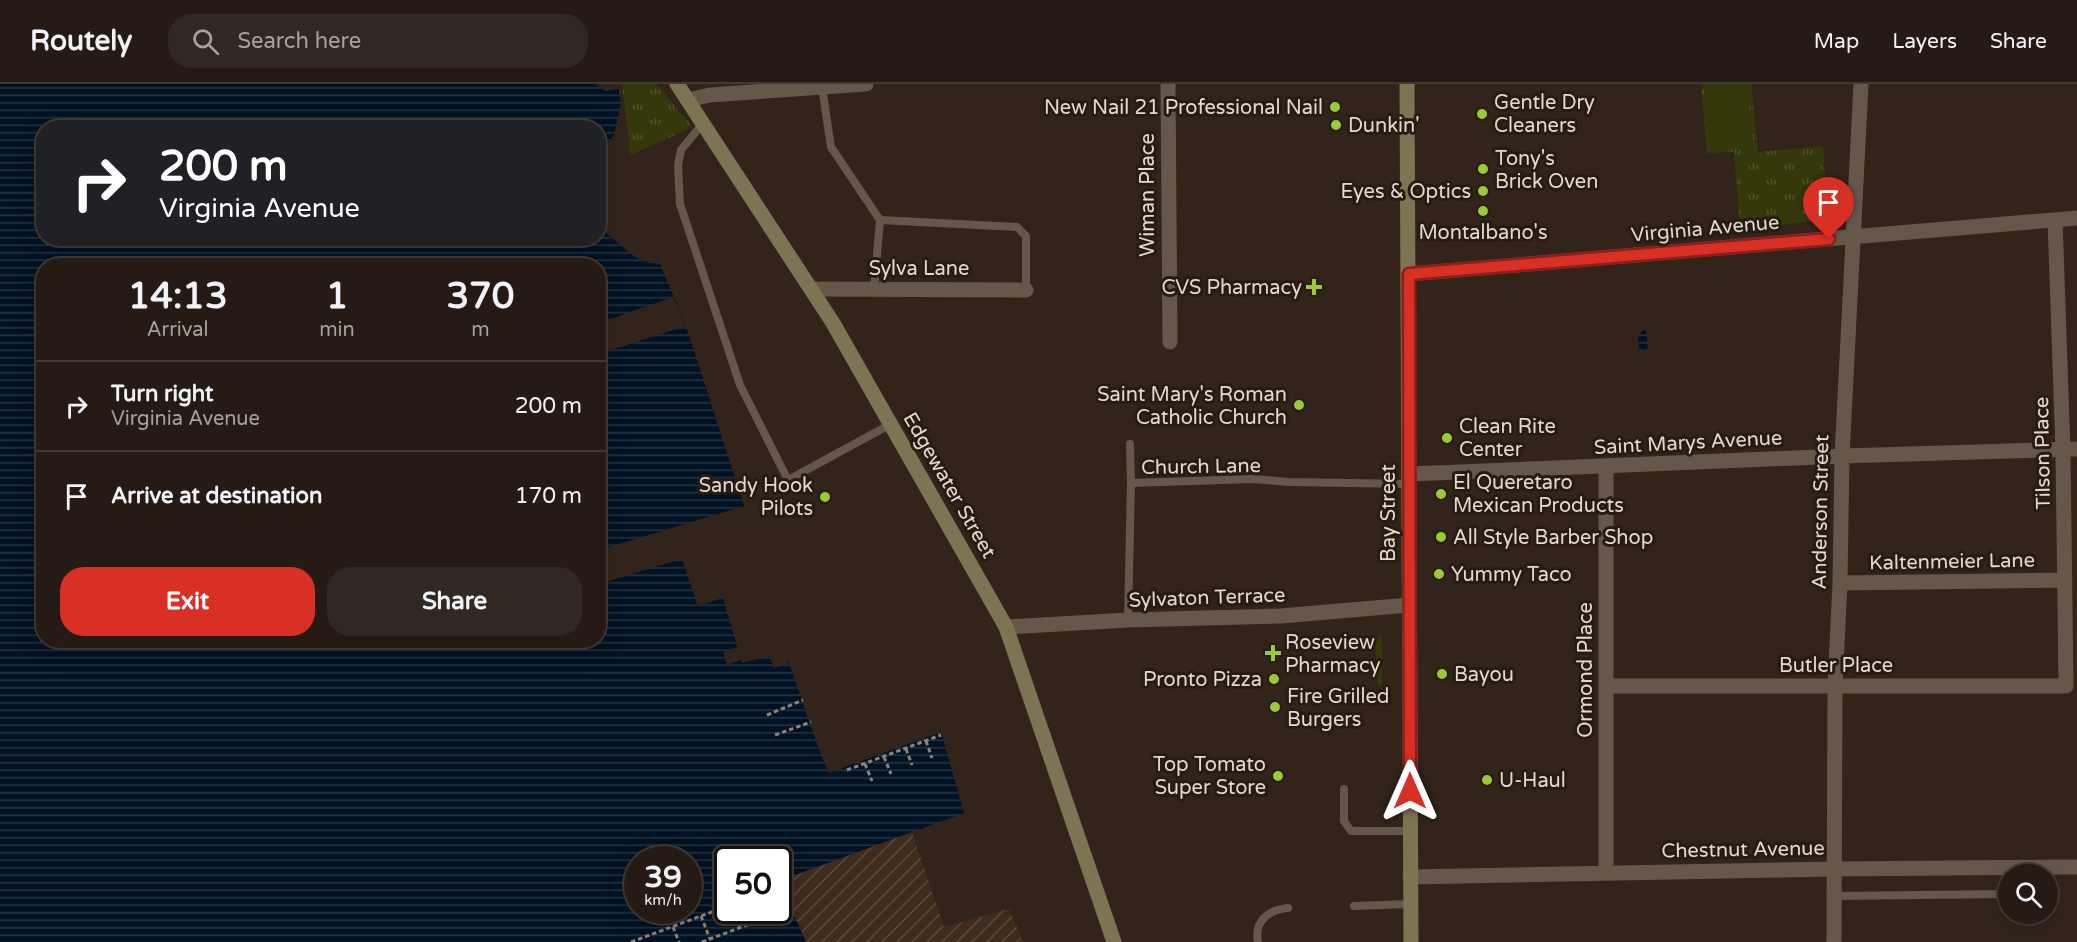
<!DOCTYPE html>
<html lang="en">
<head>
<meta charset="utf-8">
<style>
	:root { --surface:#261b14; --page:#322822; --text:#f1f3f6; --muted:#a4a1a0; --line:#423934; --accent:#d93025 }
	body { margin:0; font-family:"Varela Round",sans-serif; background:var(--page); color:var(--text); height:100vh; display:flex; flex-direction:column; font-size:22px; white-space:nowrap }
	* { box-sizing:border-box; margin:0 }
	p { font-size:20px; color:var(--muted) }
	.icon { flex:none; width:33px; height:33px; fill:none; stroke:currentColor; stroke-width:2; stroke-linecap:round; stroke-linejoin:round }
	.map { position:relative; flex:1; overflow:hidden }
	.sheet { position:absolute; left:36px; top:174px; width:570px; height:390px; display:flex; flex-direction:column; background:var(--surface); border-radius:24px; box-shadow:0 6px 24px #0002,0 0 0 2px var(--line) }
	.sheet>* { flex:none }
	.top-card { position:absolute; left:36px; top:36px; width:570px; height:126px; border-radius:24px; box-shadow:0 6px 24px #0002,0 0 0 2px var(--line); background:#202124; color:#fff; overflow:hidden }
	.buttons { position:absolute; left:1998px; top:780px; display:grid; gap:12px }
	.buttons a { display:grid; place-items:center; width:60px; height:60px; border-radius:50%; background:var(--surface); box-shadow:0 6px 24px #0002,0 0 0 2px var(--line); font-size:30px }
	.speed { position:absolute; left:624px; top:762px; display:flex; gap:12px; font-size:30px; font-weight:700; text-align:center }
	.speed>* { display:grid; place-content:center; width:78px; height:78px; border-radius:50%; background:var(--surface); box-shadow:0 6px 24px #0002,0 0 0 2px var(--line); line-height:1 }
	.speed small { font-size:15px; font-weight:400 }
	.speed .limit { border:3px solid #111; border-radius:9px; background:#fff; color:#111 }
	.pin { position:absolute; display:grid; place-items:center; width:51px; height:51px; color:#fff; margin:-62px -26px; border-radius:50% 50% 50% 0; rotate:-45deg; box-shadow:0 0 6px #0007 }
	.pin .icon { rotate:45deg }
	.me { position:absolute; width:66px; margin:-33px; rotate:0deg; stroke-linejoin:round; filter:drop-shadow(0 0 4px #0008) }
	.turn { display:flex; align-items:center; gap:21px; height:126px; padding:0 24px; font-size:27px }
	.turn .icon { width:78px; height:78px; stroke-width:2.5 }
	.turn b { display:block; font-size:42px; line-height:51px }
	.eta { display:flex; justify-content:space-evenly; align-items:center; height:102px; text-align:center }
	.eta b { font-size:36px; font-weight:700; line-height:42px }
	.cta { display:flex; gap:12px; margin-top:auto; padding:12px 24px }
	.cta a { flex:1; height:69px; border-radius:24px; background:var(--accent); color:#fff; font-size:24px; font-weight:700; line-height:69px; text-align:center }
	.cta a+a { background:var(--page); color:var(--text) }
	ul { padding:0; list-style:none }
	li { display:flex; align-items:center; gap:18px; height:90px; padding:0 24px; border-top:2px solid var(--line) }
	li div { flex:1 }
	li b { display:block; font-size:22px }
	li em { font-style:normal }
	header { display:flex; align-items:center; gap:36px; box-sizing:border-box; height:84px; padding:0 30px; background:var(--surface); border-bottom:2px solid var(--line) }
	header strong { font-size:28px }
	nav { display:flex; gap:33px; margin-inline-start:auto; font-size:21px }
	.search { width:420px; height:54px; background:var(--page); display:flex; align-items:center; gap:15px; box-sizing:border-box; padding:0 21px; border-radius:24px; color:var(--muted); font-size:22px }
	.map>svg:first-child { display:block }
</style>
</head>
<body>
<header>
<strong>Routely</strong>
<div class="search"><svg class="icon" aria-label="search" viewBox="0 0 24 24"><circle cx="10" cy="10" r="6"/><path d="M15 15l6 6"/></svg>Search here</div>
<nav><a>Map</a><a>Layers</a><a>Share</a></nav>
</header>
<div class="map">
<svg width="2077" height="858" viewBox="0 0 2077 858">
	<defs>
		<pattern id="industrial-furrows" width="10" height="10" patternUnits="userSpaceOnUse" patternTransform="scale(1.5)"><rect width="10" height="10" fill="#3f2c1d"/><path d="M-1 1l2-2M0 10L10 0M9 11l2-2" fill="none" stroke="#5a4a3d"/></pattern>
		<pattern id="grass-tufts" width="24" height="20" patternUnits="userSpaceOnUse" patternTransform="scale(1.5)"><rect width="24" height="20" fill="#34380b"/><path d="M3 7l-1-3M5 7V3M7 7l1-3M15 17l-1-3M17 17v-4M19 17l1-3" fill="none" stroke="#51542e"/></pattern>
		<pattern id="water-rules" width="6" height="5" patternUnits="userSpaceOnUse" patternTransform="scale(1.5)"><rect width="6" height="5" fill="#001223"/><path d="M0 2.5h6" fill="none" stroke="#253442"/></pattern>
	</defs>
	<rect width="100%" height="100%" fill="#32241a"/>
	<path fill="url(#industrial-furrows)" d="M 912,748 L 944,843 L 1009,825 L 1023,858 L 806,858 L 795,833 L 779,835 L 771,832 L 770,827 L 778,826 L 779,797 Z"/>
	<path fill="url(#grass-tufts)" d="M 616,0 L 656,0 L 691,41 L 688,45 L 631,71 L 627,63 Z
		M 1701,0 L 1751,0 L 1758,68 L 1823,62 L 1828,136 L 1740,144 L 1734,68 L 1707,69 Z
		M 1375,553 L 1382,553 L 1382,603 L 1377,599 Z"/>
	<path fill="#34380b" d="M 1728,0 L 1747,0 L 1753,56 L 1714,60 L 1708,2 Z"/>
	<path fill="url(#water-rules)" fill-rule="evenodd" d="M 0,0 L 616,0 L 619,5 L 627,63 L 601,82 L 602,98 L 612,120 L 633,148 L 655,168 L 686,242 L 749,437 L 698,522 L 723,514 L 742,579 L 769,572 L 774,584 L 789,579 C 803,616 813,654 829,689 L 941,648 L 964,729 L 779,797 L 778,776 L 728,776 L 728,826 L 770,827 L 771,832 L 779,835 L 795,833 L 806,858 L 0,858 ZM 44,44 L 598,44 L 598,154 L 44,154 ZM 44,182 L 598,182 L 598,556 L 44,556 ZM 638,776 L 688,776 L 688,826 L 638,826 Z
		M 1646,246 L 1648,266 L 1639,267 L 1638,252 L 1642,247 Z
		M 1923,473 L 1925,479 L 1923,485 L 1903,485 L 1903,474 Z"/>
	<path fill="#32241a" d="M 596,0 L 620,0 L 622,3 L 630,63 L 604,83 L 605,98 L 614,118 L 636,146 L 652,161 L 660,180 L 649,179 L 635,173 L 607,150 L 599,137 L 599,70 L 614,51 L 621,19 L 619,5 L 605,7 Z
		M 673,213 L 686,242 L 599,270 L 599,239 Z
		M 744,422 L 749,437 L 698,523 L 682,475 L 599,500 L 599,466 Z
		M 737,563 L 741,576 L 727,581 L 723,568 Z"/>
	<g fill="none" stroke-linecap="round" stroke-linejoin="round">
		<path stroke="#8e827a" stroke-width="3" stroke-dasharray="4.5 3" stroke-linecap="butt" d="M 767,631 L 803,616
			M 775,651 L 811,638
			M 926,657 L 932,674
			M 906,665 L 912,681
			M 884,673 L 891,690
			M 865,680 L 872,697
			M 847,686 L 941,651
			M 733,826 L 740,844
			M 750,826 L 754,838
			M 701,832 L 710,855
			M 673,843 L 679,858
			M 631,858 L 728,822
			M 702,858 L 771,832"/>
		<path stroke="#66574b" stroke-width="8" d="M 822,3 L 831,63 L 880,136
			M 703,39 L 681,66 L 678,81 L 680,120 L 740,301 L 788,396 L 891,340
			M 874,205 L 880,136 L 1017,143 L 1026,152 L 1026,206
			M 1131,399 L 1253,395 L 1289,398 L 1409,400
			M 1128,536 L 1131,399 L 1130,360
			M 1344,705 L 1344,737 L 1351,747 L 1410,747
			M 1834,812 L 2006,810
			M 1354,822 L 1410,820
			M 1258,858 C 1254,837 1268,826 1288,824"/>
		<path stroke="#66574b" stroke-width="15" d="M 1168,0 L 1170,258
			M 688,16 L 710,11 L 866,0
			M 1409,190 L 2077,134
			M 812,205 L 1026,206
			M 1606,383 L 1606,789
			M 1409,390 L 1842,372 L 2077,365
			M 1840,499 L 2065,496
			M 1006,543 L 1128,536 L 1281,532 L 1409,521
			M 1606,602 L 2066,602 L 2063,366 L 2055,136
			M 1410,793 L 1834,785 L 2077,783
			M 1834,858 L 1835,602 L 1840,499 L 1842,372 L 1861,0"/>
		<path stroke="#7d7454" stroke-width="15" d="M 677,0 L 833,239 L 1006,543 L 1114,858
			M 1407,0 L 1411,858"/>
	</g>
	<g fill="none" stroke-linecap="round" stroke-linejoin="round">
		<g stroke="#8d1f18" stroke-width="15">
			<path id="route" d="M 1410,707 L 1409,190 L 1829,155"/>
		</g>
		<use href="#route" stroke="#d93025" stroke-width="10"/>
	</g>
	<g fill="#99cb36" stroke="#281b11" stroke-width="2">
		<circle cx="1335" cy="23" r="6"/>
		<circle cx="1482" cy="30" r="6"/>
		<circle cx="1336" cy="41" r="6"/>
		<circle cx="1483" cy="85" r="6"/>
		<circle cx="1483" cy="107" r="6"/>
		<circle cx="1483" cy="127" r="6"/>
		<path d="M1311 194h6v6h6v6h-6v6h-6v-6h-6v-6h6z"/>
		<circle cx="1299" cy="321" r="6"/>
		<circle cx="1447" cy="354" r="6"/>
		<circle cx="1441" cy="410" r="6"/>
		<circle cx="825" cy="413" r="6"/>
		<circle cx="1441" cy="453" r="6"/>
		<circle cx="1439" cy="490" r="6"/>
		<path d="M1270 560h6v6h6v6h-6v6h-6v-6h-6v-6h6z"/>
		<circle cx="1442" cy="590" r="6"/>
		<circle cx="1274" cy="595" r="6"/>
		<circle cx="1275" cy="623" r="6"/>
		<circle cx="1278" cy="692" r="6"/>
		<circle cx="1487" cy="696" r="6"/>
	</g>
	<g text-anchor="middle" stroke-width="6" stroke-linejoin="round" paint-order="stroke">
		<g font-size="20" fill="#e2d9d2" stroke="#281b11" text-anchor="start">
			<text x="1494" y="25">Gentle Dry<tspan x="1494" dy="23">Cleaners</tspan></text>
			<text x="1323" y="30" text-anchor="end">New Nail 21 Professional Nail</text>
			<text x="1348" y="48">Dunkin'</text>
			<text x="1495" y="81">Tony's<tspan x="1495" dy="23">Brick Oven</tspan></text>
			<text x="1471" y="114" text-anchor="end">Eyes &amp; Optics</text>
			<text x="1483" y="155" text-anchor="middle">Montalbano's</text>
			<text x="1302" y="210" text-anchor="end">CVS Pharmacy</text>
			<text x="1287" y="317" text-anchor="end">Saint Mary's Roman<tspan x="1287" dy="23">Catholic Church</tspan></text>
			<text x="1459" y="349">Clean Rite<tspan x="1459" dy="23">Center</tspan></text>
			<text x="1453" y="405">El Queretaro<tspan x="1453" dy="23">Mexican Products</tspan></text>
			<text x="813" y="408" text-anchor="end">Sandy Hook<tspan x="813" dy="23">Pilots</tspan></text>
			<text x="1453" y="460">All Style Barber Shop</text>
			<text x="1451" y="497">Yummy Taco</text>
			<text x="1285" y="565">Roseview<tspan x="1285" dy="23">Pharmacy</tspan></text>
			<text x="1454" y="597">Bayou</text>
			<text x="1262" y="602" text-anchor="end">Pronto Pizza</text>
			<text x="1287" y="619">Fire Grilled<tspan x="1287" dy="23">Burgers</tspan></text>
			<text x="1266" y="687" text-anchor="end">Top Tomato<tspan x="1266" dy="23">Super Store</tspan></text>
			<text x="1499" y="703">U-Haul</text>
		</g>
		<g font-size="20" fill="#e2d9d2" stroke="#281b11">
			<text transform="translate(1147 111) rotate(-90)" y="7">Wiman Place</text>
			<text transform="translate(1705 144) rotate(-5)" y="7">Virginia Avenue</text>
			<text x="919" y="191">Sylva Lane</text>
			<text transform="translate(1688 358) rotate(-3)" y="7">Saint Marys Avenue</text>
			<text transform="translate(2042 369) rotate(-91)" y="7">Tilson Place</text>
			<text transform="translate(1201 382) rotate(-1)" y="7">Church Lane</text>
			<text transform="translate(950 401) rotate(60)" y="7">Edgewater Street</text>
			<text transform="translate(1820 428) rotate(-89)" y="7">Anderson Street</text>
			<text transform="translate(1388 429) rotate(-90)" y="7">Bay Street</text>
			<text transform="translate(1952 477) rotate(-1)" y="7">Kaltenmeier Lane</text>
			<text transform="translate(1207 513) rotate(-2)" y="7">Sylvaton Terrace</text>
			<text x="1836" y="588">Butler Place</text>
			<text transform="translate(1585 586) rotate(-90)" y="7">Ormond Place</text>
			<text transform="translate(1743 765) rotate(-1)" y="7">Chestnut Avenue</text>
		</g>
	</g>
</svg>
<div class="buttons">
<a><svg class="icon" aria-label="search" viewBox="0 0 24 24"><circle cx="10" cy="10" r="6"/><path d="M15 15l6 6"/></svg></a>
</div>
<div class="speed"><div>39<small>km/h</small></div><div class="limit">50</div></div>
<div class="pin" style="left:1829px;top:155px;background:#d93025"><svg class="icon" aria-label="arrive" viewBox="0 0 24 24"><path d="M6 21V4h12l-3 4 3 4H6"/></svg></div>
<svg class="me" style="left:1410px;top:707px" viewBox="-20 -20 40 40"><path d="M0-17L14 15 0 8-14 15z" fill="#d93025" stroke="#fff" stroke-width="4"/></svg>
<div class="top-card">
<div class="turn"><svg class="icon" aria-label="right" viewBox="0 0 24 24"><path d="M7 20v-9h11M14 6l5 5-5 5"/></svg><div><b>200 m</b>Virginia Avenue</div></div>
</div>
<section class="sheet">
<div class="eta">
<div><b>14:13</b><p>Arrival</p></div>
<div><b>1</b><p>min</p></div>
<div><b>370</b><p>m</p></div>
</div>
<ul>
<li><svg class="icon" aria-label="right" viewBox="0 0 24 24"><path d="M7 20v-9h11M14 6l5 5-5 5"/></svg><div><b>Turn right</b><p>Virginia Avenue</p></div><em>200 m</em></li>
<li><svg class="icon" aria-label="arrive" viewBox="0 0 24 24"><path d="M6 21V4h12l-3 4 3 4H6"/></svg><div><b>Arrive at destination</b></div><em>170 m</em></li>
</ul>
<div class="cta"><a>Exit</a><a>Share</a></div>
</section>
</div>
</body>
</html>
